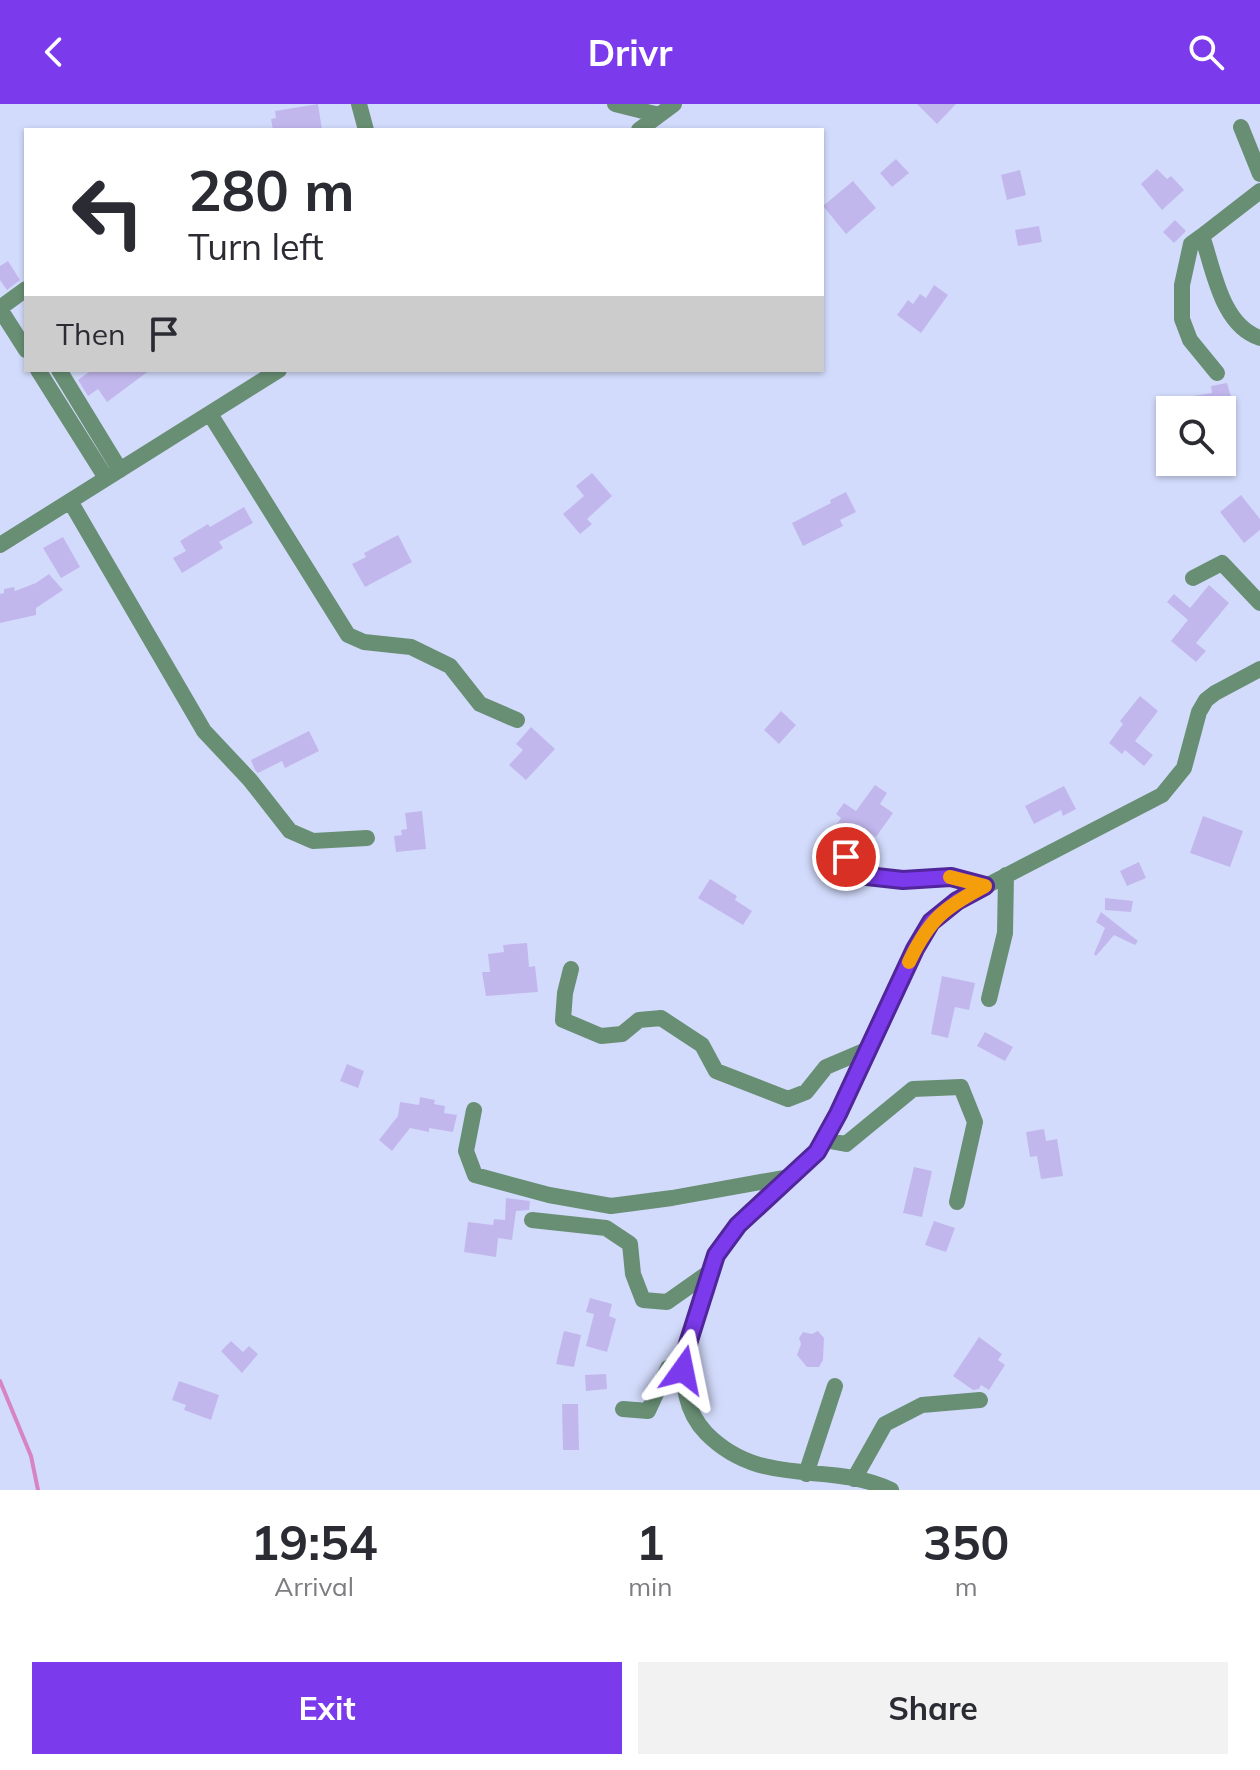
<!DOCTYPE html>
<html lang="en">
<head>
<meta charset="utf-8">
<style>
	:root { --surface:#fff; --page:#f2f2f3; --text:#2b2b33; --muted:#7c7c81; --accent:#7c3aed }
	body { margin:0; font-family:Mulish,sans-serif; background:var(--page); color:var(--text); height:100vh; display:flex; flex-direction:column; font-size:30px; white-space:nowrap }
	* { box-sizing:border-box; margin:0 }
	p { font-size:26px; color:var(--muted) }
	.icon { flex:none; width:44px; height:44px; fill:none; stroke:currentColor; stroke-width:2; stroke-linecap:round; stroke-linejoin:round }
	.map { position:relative; height:1386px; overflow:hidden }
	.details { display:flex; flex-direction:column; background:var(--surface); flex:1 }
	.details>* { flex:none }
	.guide { position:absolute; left:24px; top:24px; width:800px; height:244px; border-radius:0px; box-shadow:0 2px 6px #0004; background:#fff; color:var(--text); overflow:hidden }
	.fabs { position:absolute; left:1156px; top:292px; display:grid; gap:16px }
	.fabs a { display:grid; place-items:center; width:80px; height:80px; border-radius:0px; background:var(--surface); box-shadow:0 2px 6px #0004; font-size:40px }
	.pin { position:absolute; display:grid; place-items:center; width:68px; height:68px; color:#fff; margin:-34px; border:4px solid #fff; border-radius:50%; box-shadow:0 2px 8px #0007 }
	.me { position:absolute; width:88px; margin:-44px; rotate:12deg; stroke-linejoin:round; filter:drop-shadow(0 0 6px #0008) }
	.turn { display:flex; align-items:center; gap:28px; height:168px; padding:0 32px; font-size:36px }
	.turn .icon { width:104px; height:104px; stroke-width:2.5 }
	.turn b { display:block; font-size:56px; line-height:68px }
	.then { display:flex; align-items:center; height:76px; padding:0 32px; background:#0003; gap:16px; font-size:30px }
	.eta { display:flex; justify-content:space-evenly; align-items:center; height:136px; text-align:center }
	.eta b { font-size:48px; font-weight:700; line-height:56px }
	.action { display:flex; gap:16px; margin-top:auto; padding:16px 32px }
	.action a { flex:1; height:92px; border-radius:0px; background:var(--accent); color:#fff; font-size:32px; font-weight:700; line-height:92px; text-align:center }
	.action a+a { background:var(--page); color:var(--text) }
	header { display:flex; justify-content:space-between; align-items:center; height:104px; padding:0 32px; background:var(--accent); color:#fff; font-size:36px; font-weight:700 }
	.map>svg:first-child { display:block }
</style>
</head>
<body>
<header><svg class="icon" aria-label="back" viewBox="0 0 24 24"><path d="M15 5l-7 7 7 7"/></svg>Drivr<svg class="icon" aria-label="search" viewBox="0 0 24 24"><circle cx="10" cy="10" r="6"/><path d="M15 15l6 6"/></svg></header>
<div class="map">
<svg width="1260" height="1386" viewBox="0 0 1260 1386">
	<rect width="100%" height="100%" fill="#d3dbfc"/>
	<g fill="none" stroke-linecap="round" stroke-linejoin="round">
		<path stroke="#d784c7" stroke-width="4" d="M 0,1277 L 31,1352 L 38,1386"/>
	</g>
	<path fill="#c2b7ed" d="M 318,0 L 322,26 L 273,26 L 271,15 L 276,14 L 275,7 Z
		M 917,0 L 956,0 L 937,20 Z
		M 896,55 L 909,69 L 892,83 L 880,69 Z
		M 1157,65 L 1167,75 L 1171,72 L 1184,86 L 1162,106 L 1141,80 Z
		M 1020,66 L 1026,91 L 1007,96 L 1001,71 Z
		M 853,77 L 876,104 L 846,130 L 823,102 Z
		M 1175,116 L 1186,127 L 1174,139 L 1163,128 Z
		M 1039,122 L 1042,138 L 1018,142 L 1015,126 Z
		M 8,157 L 20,176 L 7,186 L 0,176 L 0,162 Z
		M 934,181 L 948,191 L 921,229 L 897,211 L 908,196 L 913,200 L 920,190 L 926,194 Z
		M 92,266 L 150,266 L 107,298 L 98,285 L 88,292 L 78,276 Z
		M 1227,279 L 1236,310 L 1222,312 L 1222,306 L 1195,306 L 1193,292 L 1212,289 L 1211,282 Z
		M 592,369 L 612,392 L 587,415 L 592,420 L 580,430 L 563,410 L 584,392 L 576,382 Z
		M 846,388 L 856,408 L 840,416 L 843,422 L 803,442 L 792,419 L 831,399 L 830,396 Z
		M 1241,391 L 1260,415 L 1260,426 L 1244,439 L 1220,408 Z
		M 244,403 L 253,419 L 219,438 L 223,444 L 182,469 L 173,454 L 186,447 L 180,437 L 208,420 L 210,423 Z
		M 398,431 L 412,458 L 365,483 L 352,460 L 366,453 L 364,449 Z
		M 63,433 L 80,463 L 61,474 L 43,444 Z
		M 49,470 L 63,486 L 36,504 L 36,511 L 0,519 L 0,490 L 4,489 L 4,485 L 14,483 L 15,487 L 36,479 Z
		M 1209,481 L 1229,499 L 1196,539 L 1206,547 L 1196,558 L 1171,537 L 1188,516 L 1167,498 L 1174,490 L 1190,504 Z
		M 1140,592 L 1158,607 L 1135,637 L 1153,651 L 1144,662 L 1125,646 L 1122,650 L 1109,639 L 1123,620 L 1120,617 Z
		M 781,607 L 796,621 L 779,640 L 764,626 Z
		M 531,623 L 555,645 L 526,676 L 509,661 L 523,646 L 516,640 Z
		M 309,627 L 319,647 L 285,664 L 282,657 L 258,669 L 255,666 L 251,656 Z
		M 875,681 L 887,689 L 880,700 L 893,709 L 876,733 L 864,724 L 857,734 L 837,720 L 841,714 L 836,710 L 844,699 L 856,707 Z
		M 1064,682 L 1076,705 L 1063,712 L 1061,706 L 1034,720 L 1025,702 Z
		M 422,707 L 426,745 L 396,748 L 394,732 L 402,731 L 401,726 L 407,725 L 405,709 Z
		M 1203,712 L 1243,727 L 1230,763 L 1190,749 Z
		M 1139,758 L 1146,774 L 1127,782 L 1120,767 Z
		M 710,775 L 737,792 L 735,796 L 752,807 L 743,821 L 698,794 Z
		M 1105,794 L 1133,797 L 1131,808 L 1105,806 Z
		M 1101,808 L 1138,837 L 1135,841 L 1114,831 L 1096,852 L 1094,850 L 1105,824 L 1096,818 Z
		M 527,839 L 529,863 L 535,862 L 538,888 L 486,892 L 482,868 L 490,868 L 488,850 L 504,848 L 503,841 Z
		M 942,872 L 975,879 L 969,906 L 955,903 L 948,934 L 931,930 Z
		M 985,928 L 1013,943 L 1005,957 L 977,942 Z
		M 347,960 L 364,967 L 358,984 L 340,977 Z
		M 420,993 L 435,996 L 434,1000 L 445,1002 L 444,1009 L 457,1011 L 453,1028 L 429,1024 L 429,1028 L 410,1024 L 392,1047 L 379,1036 L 398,1012 L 400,998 L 419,1001 Z
		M 1044,1025 L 1046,1037 L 1057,1035 L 1063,1072 L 1041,1075 L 1037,1052 L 1030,1053 L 1026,1028 Z
		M 914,1063 L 932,1067 L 922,1113 L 903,1109 Z
		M 506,1094 L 530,1097 L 529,1106 L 516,1107 L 512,1136 L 498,1134 L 496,1153 L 464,1148 L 468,1118 L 493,1121 L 494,1115 L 505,1116 Z
		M 934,1117 L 955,1124 L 946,1148 L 925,1141 Z
		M 590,1194 L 612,1200 L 609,1212 L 616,1215 L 607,1248 L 586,1242 L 594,1210 L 586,1208 Z
		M 564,1227 L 581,1231 L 574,1263 L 556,1260 Z
		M 818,1227 L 824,1234 L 823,1256 L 819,1263 L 807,1263 L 797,1251 L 801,1240 L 799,1234 L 803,1228 L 812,1230 Z
		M 979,1233 L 1002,1250 L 998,1256 L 1005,1261 L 989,1286 L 981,1281 L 979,1285 L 973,1286 L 953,1272 Z
		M 231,1237 L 243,1248 L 249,1242 L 258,1250 L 242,1269 L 221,1247 Z
		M 606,1270 L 607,1285 L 586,1287 L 585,1271 Z
		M 179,1277 L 219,1291 L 211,1316 L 184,1306 L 186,1301 L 172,1296 Z
		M 562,1300 L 578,1300 L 579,1346 L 563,1346 Z"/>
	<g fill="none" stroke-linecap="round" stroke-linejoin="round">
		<path stroke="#688f74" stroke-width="16" d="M 359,0 L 366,26
			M 615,0 L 659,11
			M 1241,23 L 1260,70
			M 639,26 L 674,0
			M 1260,87 L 1202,132 C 1214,166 1221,221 1260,234
			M 1202,132 L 1191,140 L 1182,181 L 1182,215 L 1190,236 L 1217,269
			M 0,204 L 26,185
			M 0,205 L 26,246
			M 38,266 L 106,374
			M 59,266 L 120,366
			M 210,310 L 348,531 L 364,538 L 411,543 L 450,562 L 480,600 L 517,616
			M 70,397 L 204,627 L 250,676 L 290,727 L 313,737 L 367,734
			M 0,441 L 279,266
			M 1193,474 L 1222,459 L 1260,499
			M 834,735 L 858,771 L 903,776 L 951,773 L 985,782
			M 571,865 L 565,889 L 563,916 L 601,932 L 622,930 L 639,916 L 661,914 L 702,941 L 716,967 L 788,995 L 806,988 L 826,963 L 866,946
			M 989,895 L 1005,829 L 1006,771
			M 474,1006 L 466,1047 L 475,1071 L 549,1091 L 611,1102 L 672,1094 L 789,1073
			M 824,1036 L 846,1040 L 913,985 L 961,983 L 975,1018 L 957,1098
			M 532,1116 L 606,1124 L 630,1140 L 633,1170 L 643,1196 L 667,1198 L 711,1167
			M 623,1305 L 648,1307 L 668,1264 L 683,1266
			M 806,1370 L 835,1282
			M 854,1375 L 885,1320 L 922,1301 L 980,1296
			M 891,1386 C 829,1356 762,1386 706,1329 C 685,1307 682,1279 685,1249 L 716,1151 L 738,1121 L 817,1048 L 838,1010 L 915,845 L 931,818 L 957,797 L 1162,691 L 1184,664 L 1199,608 L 1206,596 L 1215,589 L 1260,565"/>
	</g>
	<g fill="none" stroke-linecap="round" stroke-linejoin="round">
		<g stroke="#51269a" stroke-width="20">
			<path id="route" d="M 683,1266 L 685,1249 L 716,1151 L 738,1121 L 817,1048 L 838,1010 L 915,845 L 931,818 L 957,797 L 985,782 L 951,773 L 903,776 L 858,771 L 846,753"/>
		</g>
		<use href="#route" stroke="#7c3aed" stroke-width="14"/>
		<path stroke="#f59e0b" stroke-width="14" d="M 909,858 C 929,816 943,804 985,782 L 950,773"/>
	</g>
</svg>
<div class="fabs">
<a><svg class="icon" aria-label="search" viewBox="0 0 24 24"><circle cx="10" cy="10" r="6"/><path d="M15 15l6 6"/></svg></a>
</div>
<div class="pin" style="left:846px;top:753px;background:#d93025"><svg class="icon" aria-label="arrive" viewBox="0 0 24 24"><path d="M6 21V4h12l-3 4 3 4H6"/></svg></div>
<svg class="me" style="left:683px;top:1266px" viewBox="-20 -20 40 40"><path d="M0-17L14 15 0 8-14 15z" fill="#7c3aed" stroke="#fff" stroke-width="4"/></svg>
<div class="guide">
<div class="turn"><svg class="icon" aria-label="left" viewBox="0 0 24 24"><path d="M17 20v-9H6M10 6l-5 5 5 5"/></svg><div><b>280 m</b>Turn left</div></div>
<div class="then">Then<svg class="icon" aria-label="arrive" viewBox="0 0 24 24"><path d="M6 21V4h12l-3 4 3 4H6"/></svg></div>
</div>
</div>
<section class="details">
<div class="eta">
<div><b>19:54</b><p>Arrival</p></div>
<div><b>1</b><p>min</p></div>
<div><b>350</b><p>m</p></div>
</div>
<div class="action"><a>Exit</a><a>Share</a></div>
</section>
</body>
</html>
